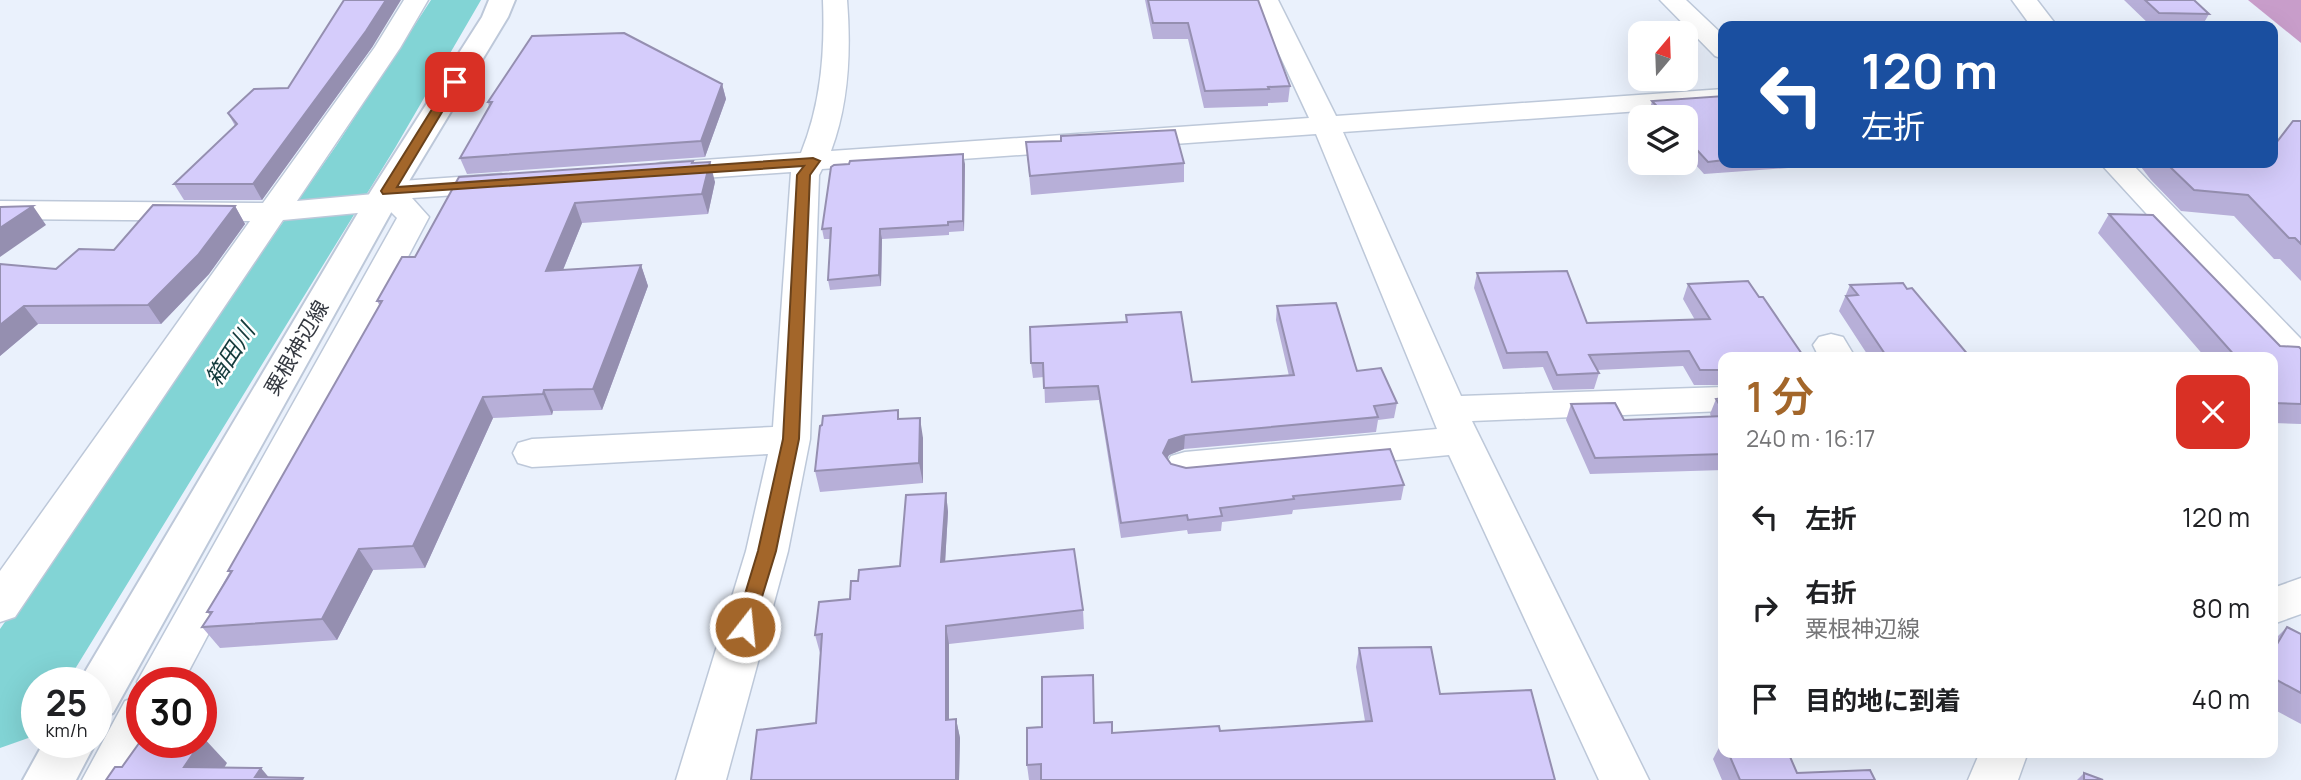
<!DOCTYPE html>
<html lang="ja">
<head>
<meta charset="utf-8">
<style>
	:root { --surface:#fff; --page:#f2f2f2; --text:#202124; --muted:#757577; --accent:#a3662a }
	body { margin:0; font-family:Manrope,"Noto Sans JP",sans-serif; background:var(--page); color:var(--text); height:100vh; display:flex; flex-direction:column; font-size:26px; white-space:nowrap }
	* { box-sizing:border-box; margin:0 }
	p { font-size:23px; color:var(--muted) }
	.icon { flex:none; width:38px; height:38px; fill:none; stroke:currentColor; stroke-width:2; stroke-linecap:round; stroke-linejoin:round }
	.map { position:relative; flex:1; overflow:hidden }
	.side { position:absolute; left:1718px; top:352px; width:560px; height:406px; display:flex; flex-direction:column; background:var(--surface); border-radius:14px; box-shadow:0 7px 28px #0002 }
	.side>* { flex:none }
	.top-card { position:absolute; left:1718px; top:21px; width:560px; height:147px; border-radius:14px; box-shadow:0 7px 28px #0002; background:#1a4fa0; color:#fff; overflow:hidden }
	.needle { width:46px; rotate:19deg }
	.fabs { position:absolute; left:1628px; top:21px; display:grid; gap:14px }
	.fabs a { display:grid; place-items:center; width:70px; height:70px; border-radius:14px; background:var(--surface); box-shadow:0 7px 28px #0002; font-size:35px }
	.speed { position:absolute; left:21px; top:667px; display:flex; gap:14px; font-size:35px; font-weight:700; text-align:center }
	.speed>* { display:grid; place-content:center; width:91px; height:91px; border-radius:50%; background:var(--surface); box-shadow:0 7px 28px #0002; line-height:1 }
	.speed small { font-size:18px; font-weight:400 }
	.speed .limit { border:10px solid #d22; background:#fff; color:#111 }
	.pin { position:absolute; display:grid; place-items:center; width:60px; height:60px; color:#fff; margin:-30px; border-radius:14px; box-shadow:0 4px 10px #0006 }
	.me { position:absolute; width:77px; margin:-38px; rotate:16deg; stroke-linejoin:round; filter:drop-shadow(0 0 5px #0008) }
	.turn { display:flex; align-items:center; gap:24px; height:147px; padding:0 28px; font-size:32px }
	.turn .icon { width:91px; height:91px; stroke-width:2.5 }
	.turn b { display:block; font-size:49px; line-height:60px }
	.round { display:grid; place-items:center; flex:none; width:74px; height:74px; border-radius:14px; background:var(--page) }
	.head { display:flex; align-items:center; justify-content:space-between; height:119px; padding:0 28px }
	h1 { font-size:42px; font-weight:600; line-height:52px; color:var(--accent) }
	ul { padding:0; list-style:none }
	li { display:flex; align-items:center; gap:21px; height:91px; padding:0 28px }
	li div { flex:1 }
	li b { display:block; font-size:26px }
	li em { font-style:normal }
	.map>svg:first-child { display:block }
</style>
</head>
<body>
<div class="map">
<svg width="2301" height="780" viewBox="0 0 2301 780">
	<rect width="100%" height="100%" fill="#eaf1fc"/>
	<path fill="#c89dca" d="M 2248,0 L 2301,0 L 2301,43 Z"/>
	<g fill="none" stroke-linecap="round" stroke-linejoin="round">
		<path fill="#82d4d5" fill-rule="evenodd" d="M 431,0 L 481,0 L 395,148 L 67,682 L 37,682 L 37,732 L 34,736 L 0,748 L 0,629 L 336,146 Z"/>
		<g stroke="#bdc8d9" stroke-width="3">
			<path id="minor" d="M 404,0 L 428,0 L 400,48 L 297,201 L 374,194 L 372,191 L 376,185 L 387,182 L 501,174 L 512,177 L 516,183 L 512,189 L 501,192 L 412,198 L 429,217 L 183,682 L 142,682 L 142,692 L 137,682 L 397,218 L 389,210 L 283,220 L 15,617 L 0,622 L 0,571 L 250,221 L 0,219 L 0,201 L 263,203 L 375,47 Z
				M 823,0 L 847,0 C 851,51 849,103 831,151 L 1309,118 L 1254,0 L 1278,0 L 1336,116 L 1724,89 L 1724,105 L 1343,132 L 1461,396 L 1724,387 L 1724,411 L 1472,421 L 1649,780 L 1599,780 L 1449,455 L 1185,480 L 1171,476 L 1165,466 L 1171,456 L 1185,452 L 1437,429 L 1316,134 L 822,169 L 819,175 L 810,439 L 788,551 L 726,780 L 676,780 L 746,551 L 768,454 L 532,467 L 518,463 L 513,453 L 518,443 L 532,439 L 773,427 L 791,172 L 661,181 L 650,178 L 646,172 L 650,166 L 661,163 L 801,153 C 821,104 825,53 823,0 Z
				M 1660,0 L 1686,0 L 1724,36 L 1724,59 L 1715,56 Z
				M 2012,0 L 2037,0 L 2057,26 L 2031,26 Z
				M 2100,163 L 2131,163 L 2301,339 L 2301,372 L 2288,368 Z
				M 1831,334 L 1843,337 L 1855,357 L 1819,357 L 1813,345 L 1819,337 Z
				M 2301,578 L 2301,614 L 2273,624 L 2273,588 Z
				M 142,695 L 142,742 L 152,742 L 133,780 L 82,780 L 125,701 Z
				M 1980,752 L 2028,752 L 2018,780 L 1968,780 Z"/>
		</g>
		<g stroke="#bdc8d9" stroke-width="4">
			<path id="secondary" d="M 489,0 L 515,0 L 508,17 L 403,191 L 113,713 L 96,719 L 96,682 L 79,682 L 371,191 L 482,17 Z
				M 44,742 L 96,742 L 76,780 L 23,780 Z"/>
		</g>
		<use href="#minor" fill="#fff" fill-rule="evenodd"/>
		<use href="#secondary" fill="#fff" fill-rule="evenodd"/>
	</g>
	<path fill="#b7afd8" d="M 1145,0 L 1258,0 L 1290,86 L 1288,102 L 1268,103 L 1268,106 L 1204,108 L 1188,39 L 1153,39 Z
		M 2124,0 L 2194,0 L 2209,14 L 2202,26 L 2151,26 Z
		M 373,46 L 262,200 L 184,200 L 174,184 L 235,126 L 228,113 L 288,88 Z
		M 722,84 L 726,99 L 705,157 L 467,174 L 460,158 L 489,107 L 488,102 Z
		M 1724,96 L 1724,163 L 1829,163 L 1828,165 L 1704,174 L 1685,153 L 1685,117 L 1653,117 L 1649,113 L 1652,101 Z
		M 2301,121 L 2301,281 L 2280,259 L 2274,259 L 2234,216 L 2181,211 L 2151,180 L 2138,163 L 2273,163 Z
		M 1026,142 L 1184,163 L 1184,182 L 1031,195 Z
		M 694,163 L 715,182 L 708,214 L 582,223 L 563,270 L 641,265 L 648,286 L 602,410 L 553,411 L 552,415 L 493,418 L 425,568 L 373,570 L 337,640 L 220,648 L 202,627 L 210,615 L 207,612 L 380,306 L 377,301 L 415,257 Z
		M 965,164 L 964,231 L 949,232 L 949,235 L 882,239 L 881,286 L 830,290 L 828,280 L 831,239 L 824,239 L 822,229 Z
		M 235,206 L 245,224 L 209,274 L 161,324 L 38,324 L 0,356 L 0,264 L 56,269 L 114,250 Z
		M 2109,214 L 2280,346 L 2301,349 L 2301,424 L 2273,423 L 2273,357 L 2205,357 L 2098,233 Z
		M 1477,273 L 1587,323 L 1695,320 L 1683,299 L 1688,284 L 1748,281 L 1724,357 L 1724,385 L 1694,385 L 1683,366 L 1597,370 L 1599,373 L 1594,389 L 1553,390 L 1543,367 L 1503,369 L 1474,288 Z
		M 1850,285 L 1970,357 L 1869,357 L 1839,311 Z
		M 1277,306 L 1397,403 L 1394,418 L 1378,420 L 1376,432 L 1184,449 L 1169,455 L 1167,458 L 1171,464 L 1186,468 L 1404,485 L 1401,500 L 1293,510 L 1292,514 L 1222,522 L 1221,531 L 1188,534 L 1187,530 L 1121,538 L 1099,400 L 1045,403 L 1044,377 L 1033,378 L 1031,363 L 1126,322 L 1126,315 L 1192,382 L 1289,376 L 1276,320 Z
		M 1724,398 L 1724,470 L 1590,474 L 1566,420 L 1571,404 L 1624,420 L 1711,416 L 1710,414 L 1716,399 Z
		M 900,419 L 923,438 L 923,483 L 820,492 L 815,471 Z
		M 946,493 L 948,512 L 945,562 L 1083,610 L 1084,629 L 949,644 L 949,720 L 956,719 L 960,738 L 959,780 L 751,780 L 816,723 L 820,653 L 815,635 L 850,599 L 858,581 L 900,566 Z
		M 2287,627 L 2301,634 L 2301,724 L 2273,709 L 2273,641 Z
		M 1359,648 L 1440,694 L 1555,780 L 1029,780 L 1027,765 L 1094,723 L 1112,733 L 1220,731 L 1365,721 L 1356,667 Z
		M 1723,740 L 1724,740 L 1724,752 L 1788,752 L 1797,773 L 1875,780 L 1722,780 L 1713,759 Z
		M 2084,773 L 2103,780 L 2077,780 Z"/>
	<path fill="#958fb0" d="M 386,0 L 401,0 L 373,46 L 262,200 L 253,184 Z
		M 722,84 L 726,99 L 705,157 L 701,141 Z
		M 963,154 L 965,164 L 964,231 L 963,221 Z
		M 710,162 L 715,182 L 708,214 L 702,194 Z
		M 575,203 L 582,223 L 554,292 L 546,271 Z
		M 33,206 L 46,225 L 0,257 L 0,228 Z
		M 235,206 L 245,224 L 209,274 L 161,324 L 148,305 Z
		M 880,229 L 882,239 L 881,286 L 879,275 Z
		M 641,265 L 648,286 L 602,410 L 593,389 Z
		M 24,306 L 38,324 L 0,356 L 0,325 Z
		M 544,390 L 553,411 L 552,415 L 543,394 Z
		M 483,397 L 493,418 L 425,568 L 413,546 Z
		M 920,418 L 923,438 L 923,483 L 919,463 Z
		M 1185,435 L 1184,449 L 1169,455 L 1163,467 L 1163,453 L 1169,440 Z
		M 946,493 L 948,512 L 944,581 L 941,562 Z
		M 359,549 L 373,570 L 337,640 L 322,619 Z
		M 946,626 L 949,644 L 949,738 L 946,720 Z
		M 956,719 L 960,738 L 959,780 L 956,780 Z
		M 201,735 L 227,763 L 217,780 L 184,767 L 201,742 Z
		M 261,768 L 271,780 L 255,777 Z"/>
	<path fill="#d5ccfb" stroke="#958fb0" stroke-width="2" d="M 344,0 L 386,0 L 366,31 L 253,184 L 174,184 L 237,124 L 228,113 L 254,89 L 288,88 Z
		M 1148,0 L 1258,0 L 1290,86 L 1268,87 L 1269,89 L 1205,91 L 1188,23 L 1153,23 Z
		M 2145,0 L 2194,0 L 2209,14 L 2159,13 Z
		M 624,33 L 722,84 L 701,141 L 460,158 L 492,102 L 488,102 L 532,36 Z
		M 1724,96 L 1724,160 L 1708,162 L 1685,137 L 1685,117 L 1667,117 L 1652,101 Z
		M 2293,121 L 2301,121 L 2301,244 L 2295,238 L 2289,238 L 2248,195 L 2194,190 L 2166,163 L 2273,163 L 2273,147 Z
		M 1175,130 L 1184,163 L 1030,176 L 1026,142 L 1061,141 L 1061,136 Z
		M 963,154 L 963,221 L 948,222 L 948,225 L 880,229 L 879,275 L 828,280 L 831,228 L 822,229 L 831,167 L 834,165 L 849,164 L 850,161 Z
		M 693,161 L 692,163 L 710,162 L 702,194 L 575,203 L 546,271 L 641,265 L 593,389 L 544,390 L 543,394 L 483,397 L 413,546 L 359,549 L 322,619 L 202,627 L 212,612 L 207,612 L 232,571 L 228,571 L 382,301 L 377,301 L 402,257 L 415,257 L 459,177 Z
		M 153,205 L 235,206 L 198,255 L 148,305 L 24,306 L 0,325 L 0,264 L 56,269 L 79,249 L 114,250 Z
		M 33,206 L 0,228 L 0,207 Z
		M 2109,214 L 2153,215 L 2280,346 L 2299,347 L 2301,349 L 2301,404 L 2273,403 L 2273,357 L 2236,357 Z
		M 1567,271 L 1587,323 L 1710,319 L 1688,284 L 1748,281 L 1759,297 L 1763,297 L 1804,357 L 1724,357 L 1724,370 L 1700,370 L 1689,351 L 1589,355 L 1599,373 L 1557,375 L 1547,352 L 1507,353 L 1477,273 Z
		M 1903,283 L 1907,289 L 1912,288 L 1970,357 L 1887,357 L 1846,296 L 1858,295 L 1850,285 Z
		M 1336,303 L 1357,371 L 1381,368 L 1397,403 L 1374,406 L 1378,417 L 1185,435 L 1169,440 L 1163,453 L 1171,464 L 1186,468 L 1390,449 L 1404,485 L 1293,496 L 1294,499 L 1220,508 L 1222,516 L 1188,520 L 1187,515 L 1121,523 L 1098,386 L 1044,388 L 1043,363 L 1031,363 L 1030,327 L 1127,322 L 1126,315 L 1181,312 L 1192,382 L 1294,375 L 1277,306 Z
		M 1724,398 L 1724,412 L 1716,399 Z
		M 1615,403 L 1624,420 L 1724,416 L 1724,454 L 1595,458 L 1571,404 Z
		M 898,410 L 898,419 L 920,418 L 919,463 L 815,471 L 820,426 L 822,425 L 823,416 Z
		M 946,493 L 941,562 L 1074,549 L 1083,610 L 946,626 L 946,720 L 956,719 L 956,780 L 751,780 L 757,730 L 816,723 L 822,634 L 815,635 L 819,602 L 850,599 L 851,581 L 858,581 L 859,570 L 900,566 L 906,495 Z
		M 2287,627 L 2301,634 L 2301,693 L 2273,678 L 2273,651 Z
		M 1431,647 L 1440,694 L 1531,690 L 1555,780 L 1041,780 L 1041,764 L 1027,765 L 1027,728 L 1042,727 L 1042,677 L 1093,675 L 1094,723 L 1112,722 L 1112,733 L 1219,726 L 1220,731 L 1372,721 L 1359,648 Z
		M 142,739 L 142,742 L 201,742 L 184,767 L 261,768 L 255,777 L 303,778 L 302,780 L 106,780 L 115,767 L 122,767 Z
		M 1728,752 L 1788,752 L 1797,773 L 1870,770 L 1875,780 L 1740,780 Z
		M 2084,773 L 2103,780 L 2084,780 Z"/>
	<path fill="#a3662a" stroke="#6a421b" stroke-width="2" d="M 455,79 L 460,82 L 397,187 L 813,158 L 820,161 L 810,175 L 799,439 L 776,551 L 751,633 L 745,635 L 738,633 L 735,627 L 758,551 L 783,439 L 797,175 L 804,166 L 383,194 L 381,191 L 449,82 Z"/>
	<g text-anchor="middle" stroke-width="5" stroke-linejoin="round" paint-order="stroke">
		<g font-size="21" fill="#343840" stroke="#fff">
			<text transform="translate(297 348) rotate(-60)" y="7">粟根神辺線</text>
		</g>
		<g font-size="23" font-style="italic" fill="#143b3c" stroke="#fff">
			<text transform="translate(230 355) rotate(-57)" y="8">箱田川</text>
		</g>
	</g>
</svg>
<div class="fabs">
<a><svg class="needle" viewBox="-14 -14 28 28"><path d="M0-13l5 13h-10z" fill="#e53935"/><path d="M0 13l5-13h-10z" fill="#757577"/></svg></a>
<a><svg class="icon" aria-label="layers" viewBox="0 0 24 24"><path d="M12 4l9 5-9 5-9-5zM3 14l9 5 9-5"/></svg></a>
</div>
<div class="speed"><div>25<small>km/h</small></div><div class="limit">30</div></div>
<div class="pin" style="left:455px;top:82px;background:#d93025"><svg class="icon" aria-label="arrive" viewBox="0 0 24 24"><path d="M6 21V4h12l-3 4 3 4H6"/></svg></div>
<svg class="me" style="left:745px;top:627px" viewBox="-20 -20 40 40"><circle r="17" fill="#a3662a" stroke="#fff" stroke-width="3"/><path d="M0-11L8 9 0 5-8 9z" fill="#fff"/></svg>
<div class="top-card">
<div class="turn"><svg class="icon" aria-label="left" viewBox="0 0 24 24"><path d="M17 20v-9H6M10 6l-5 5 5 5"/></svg><div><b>120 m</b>左折</div></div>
</div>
<section class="side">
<div class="head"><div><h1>1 分</h1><p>240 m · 16:17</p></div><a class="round" style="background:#d93025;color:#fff"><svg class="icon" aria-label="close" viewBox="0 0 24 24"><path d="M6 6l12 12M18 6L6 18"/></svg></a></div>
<ul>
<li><svg class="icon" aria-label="left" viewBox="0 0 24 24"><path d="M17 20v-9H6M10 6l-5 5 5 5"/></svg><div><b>左折</b></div><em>120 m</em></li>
<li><svg class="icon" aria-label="right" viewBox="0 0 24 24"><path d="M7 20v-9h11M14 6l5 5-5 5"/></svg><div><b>右折</b><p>粟根神辺線</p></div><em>80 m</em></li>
<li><svg class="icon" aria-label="arrive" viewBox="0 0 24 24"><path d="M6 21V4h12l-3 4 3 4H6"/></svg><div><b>目的地に到着</b></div><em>40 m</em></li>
</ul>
</section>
</div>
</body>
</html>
